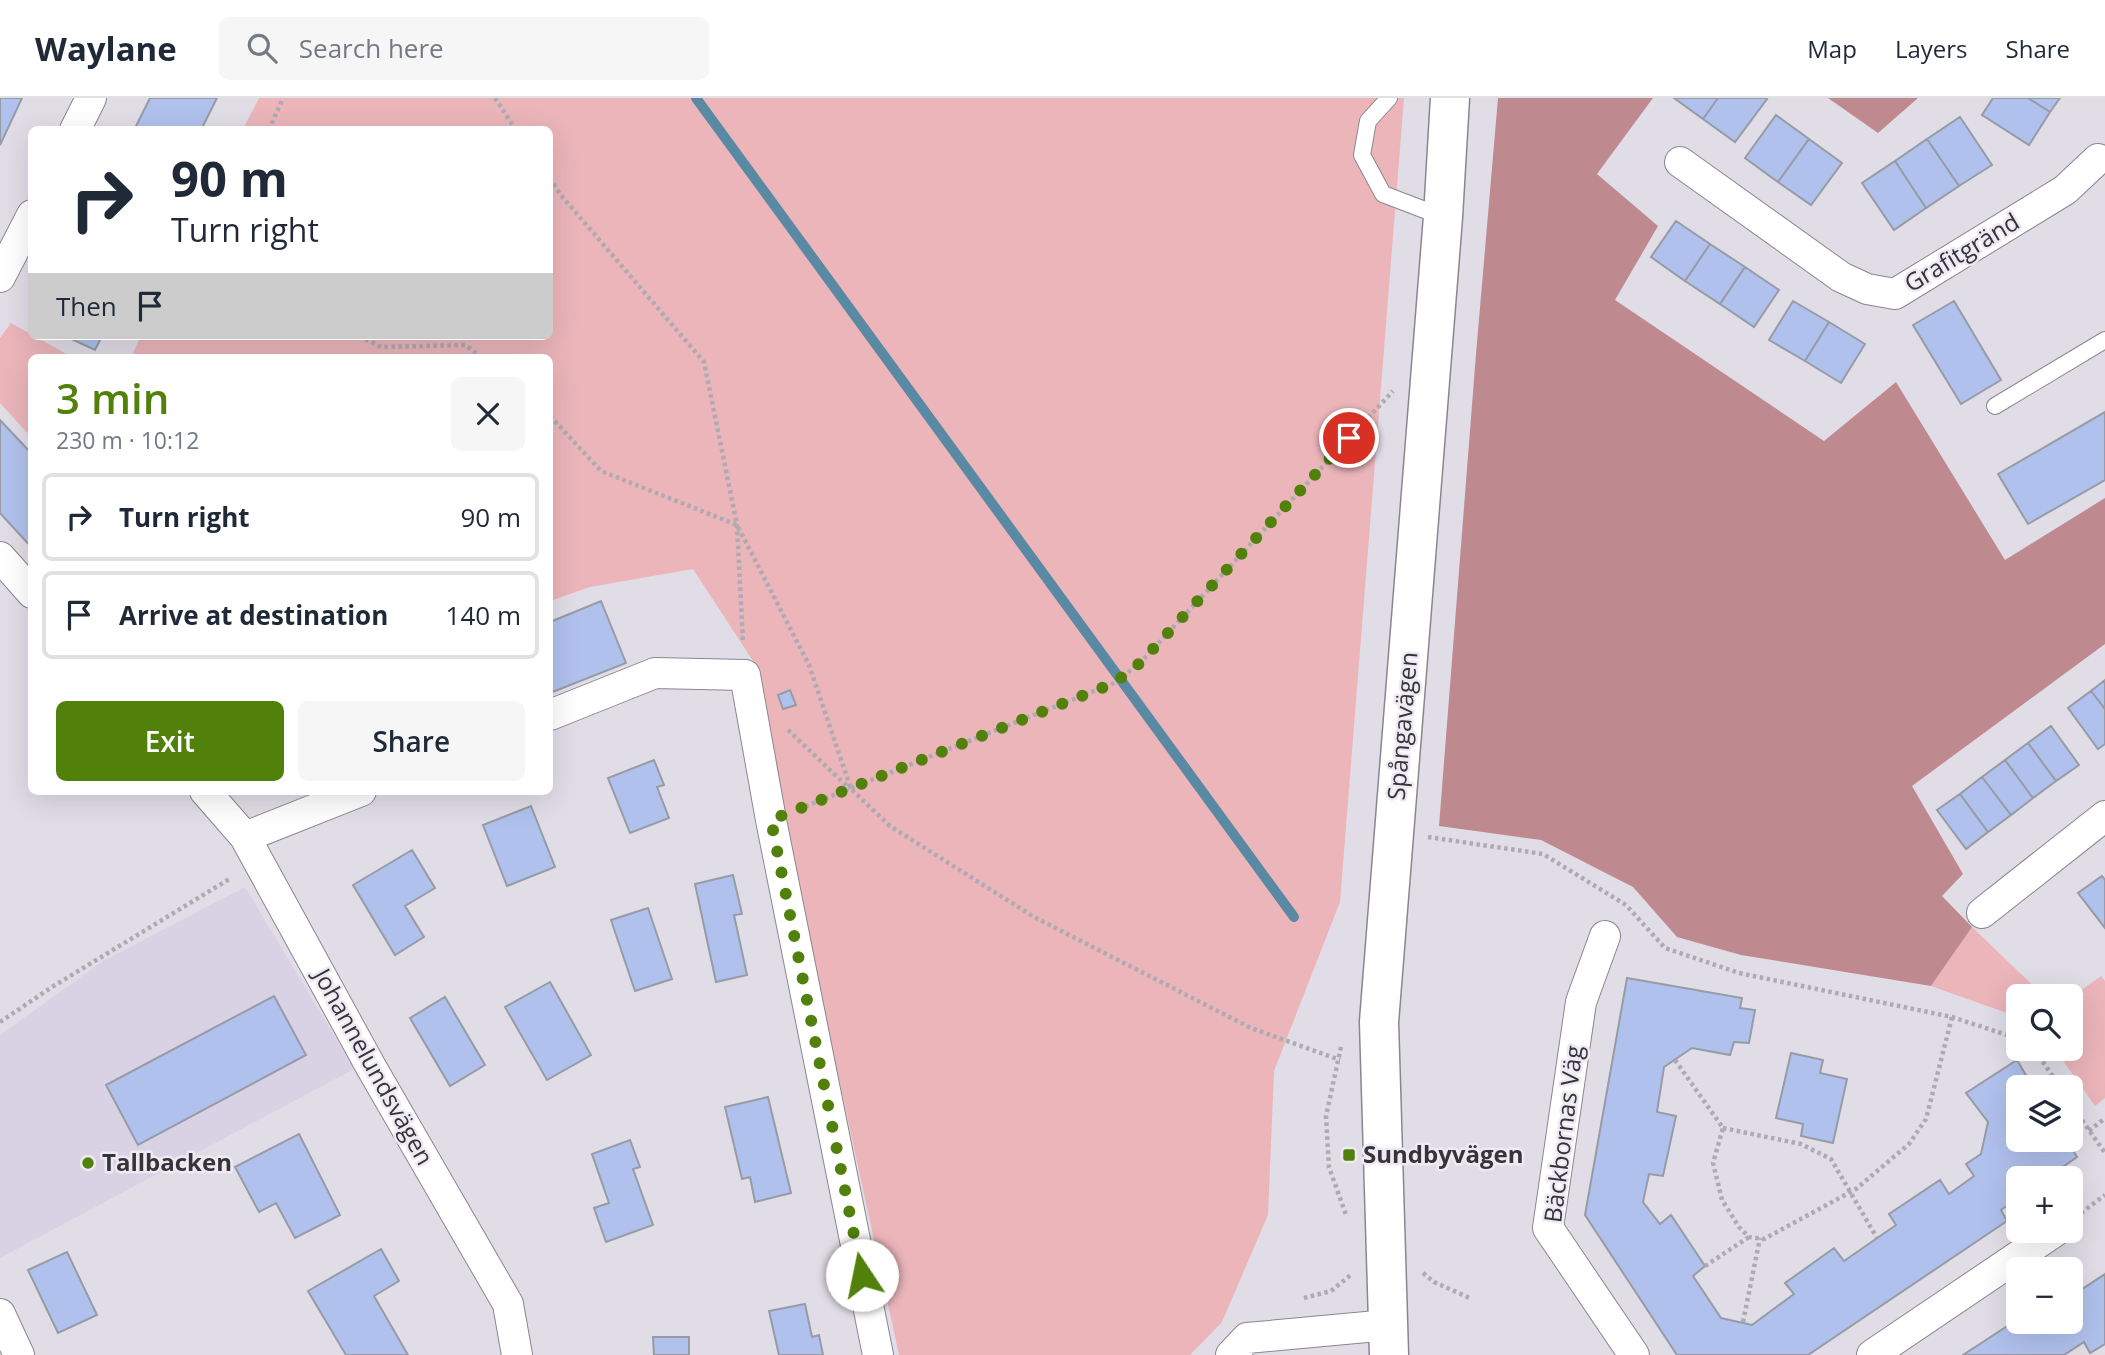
<!DOCTYPE html>
<html lang="en">
<head>
<meta charset="utf-8">
<style>
	:root { --surface:#fff; --page:#f6f6f7; --text:#1f2937; --muted:#747a83; --line:#e0e1e3; --accent:#51800b }
	body { margin:0; font-family:"Open Sans",sans-serif; background:var(--page); color:var(--text); height:100vh; display:flex; flex-direction:column; font-size:26px; white-space:nowrap }
	* { box-sizing:border-box; margin:0 }
	p { font-size:23px; color:var(--muted) }
	.icon { flex:none; width:38px; height:38px; fill:none; stroke:currentColor; stroke-width:2; stroke-linecap:round; stroke-linejoin:round }
	.map { position:relative; flex:1; overflow:hidden }
	.sheet { position:absolute; left:28px; top:256px; width:525px; height:441px; display:flex; flex-direction:column; background:var(--surface); border-radius:10px; box-shadow:0 7px 28px #0002 }
	.sheet>* { flex:none }
	.banner { position:absolute; left:28px; top:28px; width:525px; height:214px; border-radius:10px; box-shadow:0 7px 28px #0002; background:#fff; color:var(--text); overflow:hidden }
	.controls { position:absolute; left:2006px; top:886px; display:grid; gap:14px }
	.controls a { display:grid; place-items:center; width:77px; height:77px; border-radius:10px; background:var(--surface); box-shadow:0 7px 28px #0002; font-size:35px }
	.pin { position:absolute; display:grid; place-items:center; width:60px; height:60px; color:#fff; margin:-30px; border:4px solid #fff; border-radius:50%; box-shadow:0 2px 7px #0007 }
	.me { position:absolute; width:77px; margin:-38px; rotate:349deg; stroke-linejoin:round; filter:drop-shadow(0 0 5px #0008) }
	.turn { display:flex; align-items:center; gap:24px; height:147px; padding:0 28px; font-size:32px }
	.turn .icon { width:91px; height:91px; stroke-width:2.5 }
	.turn b { display:block; font-size:49px; line-height:60px }
	.then { display:flex; align-items:center; height:66px; padding:0 28px; background:#0003; gap:14px; font-size:26px }
	.round { display:grid; place-items:center; flex:none; width:74px; height:74px; border-radius:10px; background:var(--page) }
	.headline { display:flex; align-items:center; justify-content:space-between; height:119px; padding:0 28px }
	h1 { font-size:42px; font-weight:600; line-height:52px; color:var(--accent) }
	.primary-button { display:flex; gap:14px; margin-top:auto; padding:14px 28px }
	.primary-button a { flex:1; height:80px; border-radius:10px; background:var(--accent); color:#fff; font-size:28px; font-weight:600; line-height:80px; text-align:center }
	.primary-button a+a { background:var(--page); color:var(--text) }
	ul { padding:0; list-style:none }
	li { display:flex; align-items:center; gap:21px; height:88px; margin:0 14px 10px; padding:0 14px; border:4px solid var(--line); border-radius:10px }
	li div { flex:1 }
	li b { display:block; font-size:26px }
	li em { font-style:normal }
	header { display:flex; align-items:center; gap:42px; box-sizing:border-box; height:98px; padding:0 35px; background:var(--surface); border-bottom:2px solid var(--line) }
	header strong { font-size:33px }
	nav { display:flex; gap:38px; margin-inline-start:auto; font-size:24px }
	.search { width:490px; height:63px; background:var(--page); display:flex; align-items:center; gap:18px; box-sizing:border-box; padding:0 24px; border-radius:10px; color:var(--muted); font-size:26px }
	.map>svg:first-child { display:block }
</style>
</head>
<body>
<header>
<strong>Waylane</strong>
<div class="search"><svg class="icon" aria-label="search" viewBox="0 0 24 24"><circle cx="10" cy="10" r="6"/><path d="M15 15l6 6"/></svg>Search here</div>
<nav><a>Map</a><a>Layers</a><a>Share</a></nav>
</header>
<div class="map">
<svg width="2105" height="1257" viewBox="0 0 2105 1257">
	<rect width="100%" height="100%" fill="#e1dde7"/>
	<path fill="#d9d2e4" d="M 245,789 L 354,971 L 0,1160 L 0,937 L 103,863 Z"/>
	<path fill="#ebb5ba" d="M 259,0 L 1404,0 L 1340,804 L 1274,973 L 1268,1117 L 1222,1224 L 1190,1257 L 899,1257 L 787,742 L 755,566 L 693,471 L 590,489 L 550,503 L 550,259 L 131,259 L 141,238 L 550,238 L 550,32 L 243,31 Z
		M 11,225 L 72,259 L 32,259 L 31,339 L 0,305 L 0,240 Z
		M 1972,829 L 2044,898 L 2018,898 L 2018,919 L 1931,888 Z
		M 2101,878 L 2105,883 L 2105,1000 L 2095,1008 L 2054,950 L 2070,950 L 2070,900 Z"/>
	<path fill="#bf8a8f" d="M 1498,0 L 1653,0 L 1597,76 L 1658,128 L 1615,202 L 1824,343 L 1896,284 L 2005,462 L 2105,400 L 2105,546 L 1912,688 L 1963,776 L 1942,798 L 1972,829 L 1931,888 L 1741,857 L 1677,839 L 1633,789 L 1541,742 L 1439,728 L 1476,256 Z
		M 1828,0 L 1918,0 L 1878,35 Z"/>
	<g fill="none" stroke-linecap="round" stroke-linejoin="round">
		<path stroke="#5989a3" stroke-width="10" d="M 696,0 L 1294,819"/>
	</g>
	<path fill="#b0c1ed" stroke="#979ba5" stroke-width="2" d="M 0,0 L 22,0 L 0,47 Z
		M 150,0 L 217,0 L 201,32 L 134,32 Z
		M 1674,0 L 1718,0 L 1703,21 Z
		M 1718,0 L 1765,0 L 1767,1 L 1735,44 L 1703,21 Z
		M 1993,0 L 2028,0 L 2050,14 L 2029,47 L 1982,17 Z
		M 2028,0 L 2060,0 L 2050,14 Z
		M 1776,17 L 1809,41 L 1778,84 L 1745,60 Z
		M 1960,19 L 1992,67 L 1959,88 L 1927,41 Z
		M 1809,41 L 1842,65 L 1811,107 L 1778,84 Z
		M 1927,41 L 1959,88 L 1926,110 L 1895,63 Z
		M 1895,63 L 1926,110 L 1894,132 L 1862,85 Z
		M 1676,123 L 1710,146 L 1685,183 L 1651,159 Z
		M 1710,146 L 1745,169 L 1720,206 L 1685,183 Z
		M 1745,169 L 1779,192 L 1754,229 L 1720,206 Z
		M 1793,203 L 1829,224 L 1805,263 L 1769,242 Z
		M 1954,203 L 2001,282 L 1961,306 L 1913,227 Z
		M 1829,224 L 1865,246 L 1841,285 L 1805,263 Z
		M 65,238 L 102,238 L 95,252 Z
		M 2105,314 L 2105,382 L 2028,426 L 1998,376 Z
		M 0,322 L 32,356 L 32,450 L 0,415 Z
		M 601,503 L 626,565 L 550,595 L 550,524 Z
		M 2105,582 L 2105,611 L 2091,593 Z
		M 790,592 L 796,607 L 783,611 L 778,597 Z
		M 2091,593 L 2105,611 L 2105,646 L 2098,651 L 2068,610 Z
		M 2051,628 L 2079,667 L 2056,683 L 2028,645 Z
		M 2028,645 L 2056,683 L 2033,700 L 2005,662 Z
		M 654,662 L 664,687 L 657,689 L 669,720 L 630,735 L 608,680 Z
		M 2005,662 L 2033,700 L 2011,717 L 1982,679 Z
		M 1982,679 L 2011,717 L 1988,734 L 1960,696 Z
		M 1960,696 L 1988,734 L 1966,751 L 1937,712 Z
		M 531,708 L 555,769 L 507,788 L 483,727 Z
		M 412,752 L 435,790 L 405,808 L 424,839 L 395,857 L 353,787 Z
		M 733,777 L 742,816 L 734,817 L 747,877 L 716,884 L 695,786 Z
		M 2102,778 L 2105,782 L 2105,830 L 2078,795 Z
		M 648,810 L 672,881 L 635,893 L 611,822 Z
		M 1627,880 L 1742,900 L 1740,910 L 1755,912 L 1749,945 L 1734,944 L 1730,957 L 1692,950 L 1664,969 L 1657,1014 L 1676,1018 L 1663,1078 L 1649,1076 L 1643,1104 L 1660,1126 L 1671,1117 L 1705,1168 L 1693,1178 L 1721,1220 L 1752,1227 L 1794,1196 L 1785,1185 L 1834,1150 L 1844,1163 L 1896,1127 L 1889,1116 L 1940,1082 L 1949,1096 L 1974,1078 L 1966,1066 L 1981,1056 L 1988,1024 L 1966,995 L 2017,962 L 2033,989 L 2018,989 L 2018,1041 L 2066,1041 L 2077,1059 L 2047,1080 L 2018,1080 L 2018,1100 L 2001,1112 L 2007,1123 L 1808,1257 L 1677,1257 L 1585,1117 Z
		M 550,884 L 591,957 L 547,982 L 505,909 Z
		M 274,898 L 306,957 L 138,1047 L 106,987 Z
		M 445,899 L 485,967 L 450,988 L 410,920 Z
		M 1791,955 L 1823,962 L 1820,975 L 1847,981 L 1833,1045 L 1801,1038 L 1803,1026 L 1776,1020 Z
		M 768,999 L 791,1095 L 755,1104 L 750,1079 L 742,1081 L 725,1009 Z
		M 299,1036 L 340,1117 L 295,1140 L 276,1105 L 259,1114 L 235,1069 Z
		M 630,1042 L 640,1069 L 633,1071 L 653,1127 L 606,1144 L 594,1110 L 609,1105 L 592,1056 Z
		M 381,1151 L 399,1183 L 374,1198 L 408,1257 L 346,1257 L 308,1193 Z
		M 67,1154 L 97,1217 L 58,1235 L 28,1172 Z
		M 2105,1176 L 2105,1246 L 2090,1255 L 2084,1244 L 2064,1257 L 1963,1257 L 2018,1221 L 2018,1223 L 2070,1223 L 2070,1199 Z
		M 805,1206 L 812,1239 L 819,1237 L 823,1257 L 779,1257 L 769,1213 Z
		M 653,1239 L 689,1239 L 689,1257 L 654,1257 Z"/>
	<g fill="none" stroke-linecap="round" stroke-linejoin="round">
		<g stroke="#8a8690" stroke-width="18">
			<path id="lane" d="M 1389,0 L 1368,23 L 1362,57 L 1383,96 L 1443,119
				M 1995,308 L 2105,242"/>
		</g>
		<g stroke="#8a8690" stroke-width="32">
			<path id="street" d="M 75,32 L 91,0
				M 1680,64 L 1841,179 L 1867,191 L 1895,196 L 2065,92 L 2098,61
				M 0,179 L 32,117
				M 0,459 L 32,495
				M 550,617 L 655,575 L 745,577 L 771,722 L 878,1257
				M 205,693 L 245,739 L 371,969 L 508,1206 L 517,1257
				M 245,739 L 361,693
				M 1982,815 L 2105,718
				M 1605,838 L 1581,904 L 1548,1130 L 1634,1257
				M 0,1216 L 19,1257
				M 1231,1257 L 1247,1240 L 1388,1227
				M 1872,1257 L 2057,1132"/>
		</g>
		<g stroke="#8a8690" stroke-width="41">
			<path id="secondary" d="M 1389,1257 L 1379,924 L 1443,119 L 1450,0"/>
		</g>
		<path stroke="#adaab2" stroke-width="4.5" stroke-dasharray="3.5 3.5" stroke-linecap="butt" d="M 495,0 L 516,32
			M 269,32 L 283,0
			M 550,80 L 560,96 L 704,264 L 737,427 L 743,545
			M 359,238 L 381,249 L 465,247 L 481,259
			M 550,318 L 601,373 L 737,427 L 809,567 L 851,691 L 890,728 L 1034,819 L 1251,930 L 1340,962
			M 788,632 L 850,691
			M 799,711 L 1114,585 L 1140,565 L 1393,293
			M 1428,739 L 1543,756 L 1626,807 L 1665,850 L 1739,875 L 1952,919 L 2013,939 L 2018,943
			M 0,924 L 52,889 L 231,780
			M 1341,949 L 1326,1018 L 1329,1069 L 1346,1117
			M 2027,950 L 2041,961 L 2060,989
			M 1675,962 L 1723,1030 L 1713,1065 L 1722,1102 L 1739,1129 L 1749,1139 L 1764,1141 L 1856,1091 L 1909,1046 L 1926,1021 L 1952,919
			M 2070,1005 L 2105,1055
			M 1723,1030 L 1801,1046 L 1831,1061 L 1877,1140
			M 2089,1033 L 2105,1020
			M 2081,1115 L 2105,1097
			M 1705,1168 L 1749,1139
			M 1423,1175 L 1434,1184 L 1472,1201
			M 1304,1200 L 1331,1193 L 1352,1176
			M 1743,1224 L 1760,1140"/>
		<use href="#lane" stroke="#fff" stroke-width="16"/>
		<use href="#street" stroke="#fff" stroke-width="30"/>
		<use href="#secondary" stroke="#fff" stroke-width="38"/>
	</g>
	<g fill="none" stroke-linecap="round" stroke-linejoin="round">
		<path stroke="#51800b" stroke-width="12" stroke-dasharray="0 21.6" d="M 862,1177 L 771,722 L 1114,585 L 1140,565 L 1349,340"/>
	</g>
	<g fill="#51800b" stroke="#eeeaf4" stroke-width="2.5">
		<rect x="1342" y="1050" width="14" height="14" rx="3.5"/>
		<circle cx="88" cy="1065" r="7"/>
	</g>
	<g text-anchor="middle" stroke-width="5" stroke-linejoin="round" paint-order="stroke">
		<g font-size="24" fill="#353438" stroke="#eeeaf4">
			<text transform="translate(1962 155) rotate(-31)" y="8">Grafitgränd</text>
			<text transform="translate(1403 628) rotate(-85)" y="8">Spångavägen</text>
			<text transform="translate(373 969) rotate(61)" y="8">Johannelundsvägen</text>
			<text transform="translate(1564 1036) rotate(-83)" y="8">Bäckbornas Väg</text>
		</g>
		<g font-size="24" font-weight="bold" fill="#353438" stroke="#eeeaf4" text-anchor="start">
			<text x="1363" y="1065">Sundbyvägen</text>
			<text x="102" y="1073">Tallbacken</text>
		</g>
	</g>
</svg>
<div class="controls">
<a><svg class="icon" aria-label="search" viewBox="0 0 24 24"><circle cx="10" cy="10" r="6"/><path d="M15 15l6 6"/></svg></a>
<a><svg class="icon" aria-label="layers" viewBox="0 0 24 24"><path d="M12 4l9 5-9 5-9-5zM3 14l9 5 9-5"/></svg></a>
<a>+</a>
<a>−</a>
</div>
<div class="pin" style="left:1349px;top:340px;background:#d93025"><svg class="icon" aria-label="arrive" viewBox="0 0 24 24"><path d="M6 21V4h12l-3 4 3 4H6"/></svg></div>
<svg class="me" style="left:862px;top:1177px" viewBox="-20 -20 40 40"><circle r="19" fill="#fff"/><path d="M0-13L10 11 0 6-10 11z" fill="#51800b"/></svg>
<div class="banner">
<div class="turn"><svg class="icon" aria-label="right" viewBox="0 0 24 24"><path d="M7 20v-9h11M14 6l5 5-5 5"/></svg><div><b>90 m</b>Turn right</div></div>
<div class="then">Then<svg class="icon" aria-label="arrive" viewBox="0 0 24 24"><path d="M6 21V4h12l-3 4 3 4H6"/></svg></div>
</div>
<section class="sheet">
<div class="headline"><div><h1>3 min</h1><p>230 m · 10:12</p></div><a class="round"><svg class="icon" aria-label="close" viewBox="0 0 24 24"><path d="M6 6l12 12M18 6L6 18"/></svg></a></div>
<ul>
<li><svg class="icon" aria-label="right" viewBox="0 0 24 24"><path d="M7 20v-9h11M14 6l5 5-5 5"/></svg><div><b>Turn right</b></div><em>90 m</em></li>
<li><svg class="icon" aria-label="arrive" viewBox="0 0 24 24"><path d="M6 21V4h12l-3 4 3 4H6"/></svg><div><b>Arrive at destination</b></div><em>140 m</em></li>
</ul>
<div class="primary-button"><a>Exit</a><a>Share</a></div>
</section>
</div>
</body>
</html>
